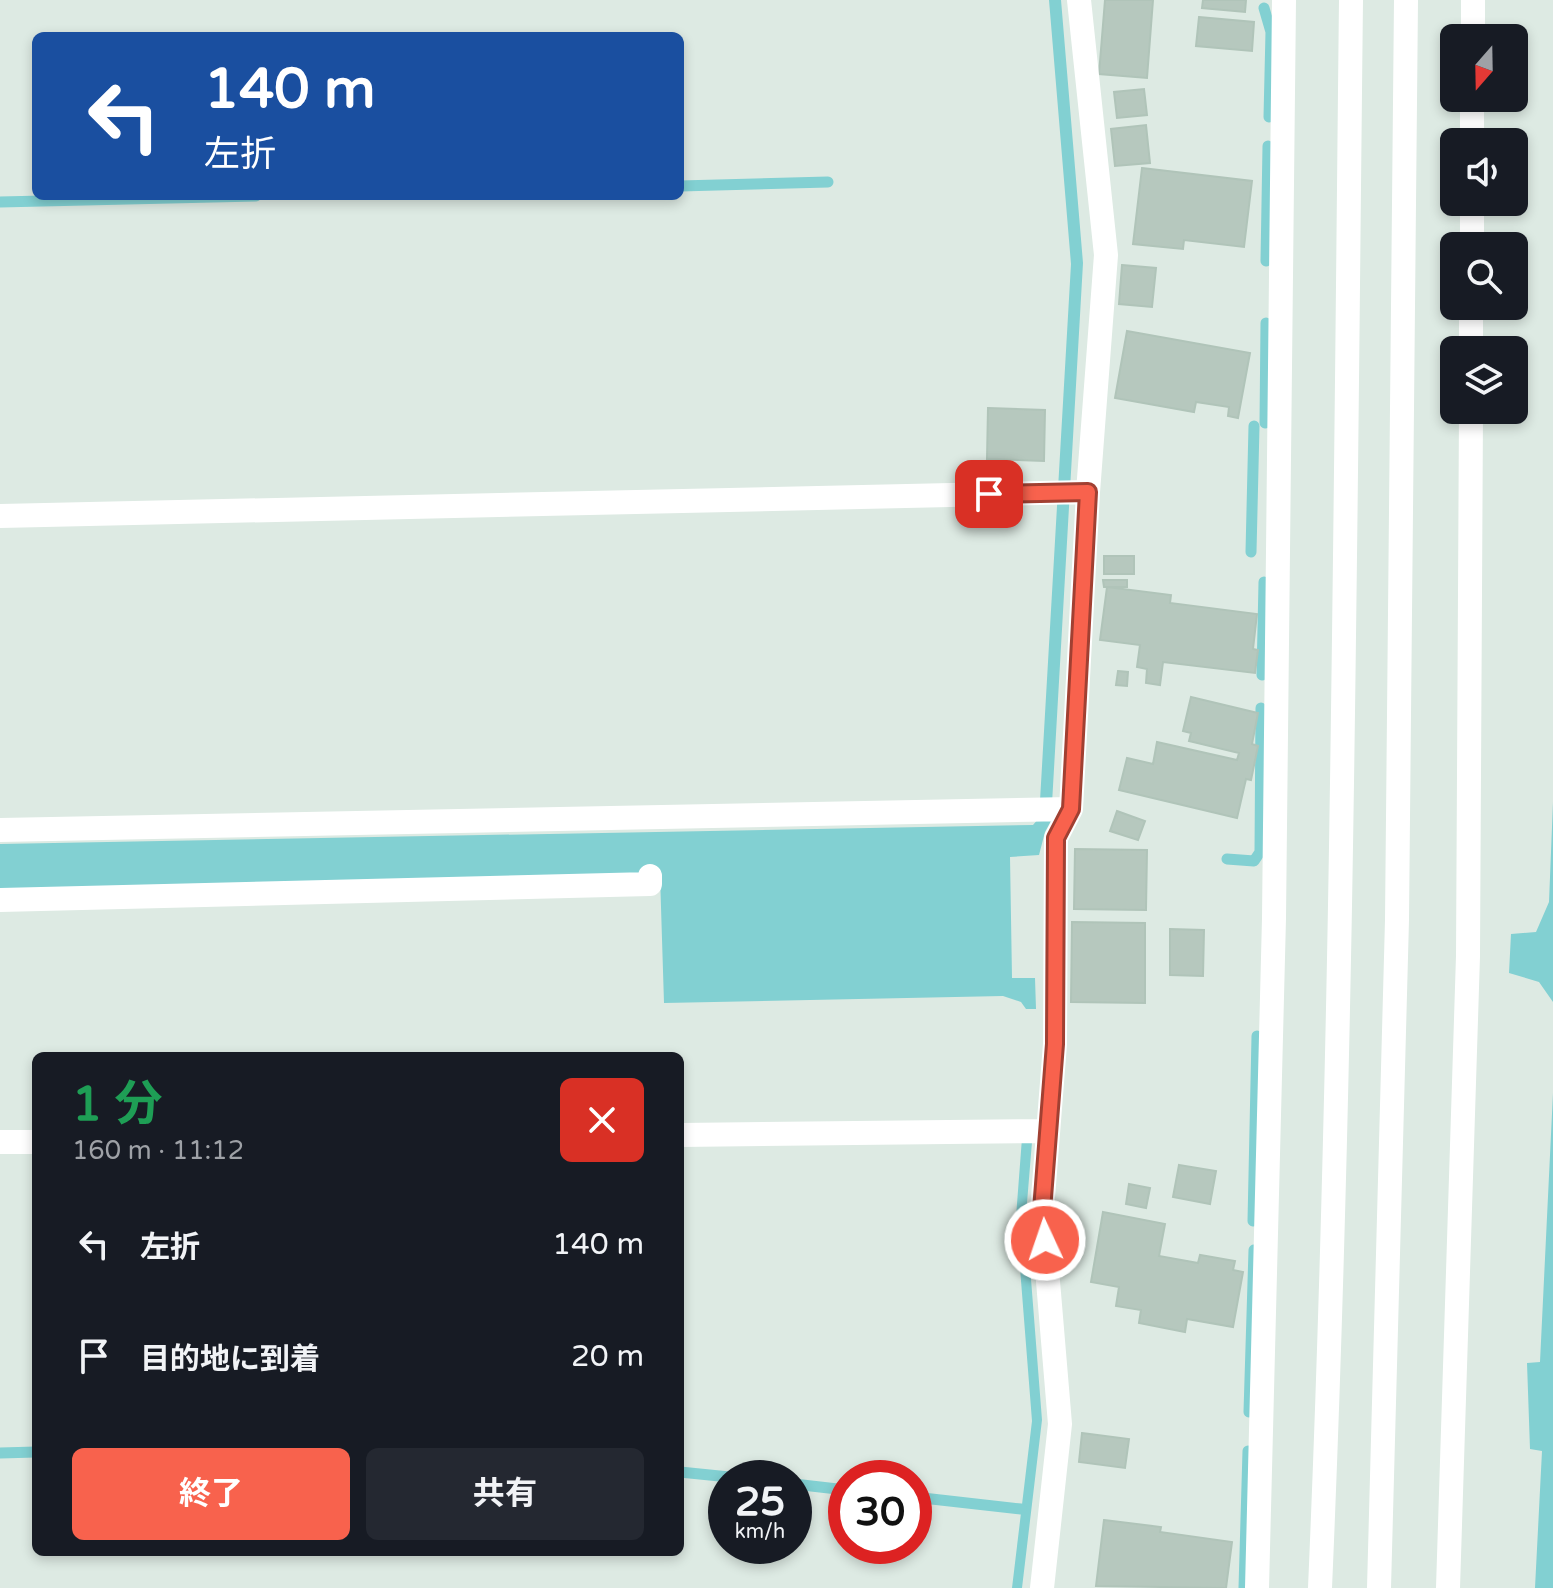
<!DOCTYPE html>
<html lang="ja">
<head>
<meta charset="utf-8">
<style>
	:root { --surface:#171b24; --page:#242831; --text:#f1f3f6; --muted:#9ea1a6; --accent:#f8624d }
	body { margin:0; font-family:"Varela Round","Noto Sans JP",sans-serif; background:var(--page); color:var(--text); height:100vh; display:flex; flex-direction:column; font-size:30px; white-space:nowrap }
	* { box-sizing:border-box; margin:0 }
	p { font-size:26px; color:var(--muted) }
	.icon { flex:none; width:44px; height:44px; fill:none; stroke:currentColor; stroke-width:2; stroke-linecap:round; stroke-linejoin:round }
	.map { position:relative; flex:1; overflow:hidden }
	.panel { position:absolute; left:32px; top:1052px; width:652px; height:504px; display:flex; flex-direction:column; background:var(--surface); border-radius:12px; box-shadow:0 4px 12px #0003 }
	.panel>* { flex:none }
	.hud { position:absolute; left:32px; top:32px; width:652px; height:168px; border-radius:12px; box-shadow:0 4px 12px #0003; background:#1a4fa0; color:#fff; overflow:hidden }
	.needle { width:52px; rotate:200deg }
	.tools { position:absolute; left:1440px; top:24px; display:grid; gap:16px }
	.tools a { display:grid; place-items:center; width:88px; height:88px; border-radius:12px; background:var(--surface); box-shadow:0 4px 12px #0003; font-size:40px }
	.speed { position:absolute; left:708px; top:1460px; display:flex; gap:16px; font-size:40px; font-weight:700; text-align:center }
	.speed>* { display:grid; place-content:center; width:104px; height:104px; border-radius:50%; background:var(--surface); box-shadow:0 4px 12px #0003; line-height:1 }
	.speed small { font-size:20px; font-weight:400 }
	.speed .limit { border:12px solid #d22; background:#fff; color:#111 }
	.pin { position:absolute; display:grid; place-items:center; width:68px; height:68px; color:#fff; margin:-34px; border-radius:16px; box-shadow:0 4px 12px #0006 }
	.me { position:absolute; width:88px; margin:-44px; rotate:357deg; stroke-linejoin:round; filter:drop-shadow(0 0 6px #0008) }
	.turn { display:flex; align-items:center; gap:28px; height:168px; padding:0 40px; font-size:36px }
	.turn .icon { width:104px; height:104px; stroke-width:2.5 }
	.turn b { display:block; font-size:56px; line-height:68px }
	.round { display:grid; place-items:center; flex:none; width:84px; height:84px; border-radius:12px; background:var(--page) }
	.summary { display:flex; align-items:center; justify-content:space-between; height:136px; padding:0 40px }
	h1 { font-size:48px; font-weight:700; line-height:60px; color:#1e9e55 }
	.cta { display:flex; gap:16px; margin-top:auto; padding:16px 40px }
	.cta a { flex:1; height:92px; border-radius:12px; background:var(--accent); color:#fff; font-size:32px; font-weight:700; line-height:92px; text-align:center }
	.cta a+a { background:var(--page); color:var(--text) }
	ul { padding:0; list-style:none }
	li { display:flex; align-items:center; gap:24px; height:112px; padding:0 40px }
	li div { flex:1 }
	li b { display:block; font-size:30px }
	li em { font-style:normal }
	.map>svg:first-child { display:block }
</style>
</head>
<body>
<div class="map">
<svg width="1553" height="1588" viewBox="0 0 1553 1588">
	<rect width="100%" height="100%" fill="#ddeae3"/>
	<path fill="#82d0d2" d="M 1049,0 L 1061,0 L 1083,263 L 1051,821 L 1045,832 L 1039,855 L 1010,857 L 1012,978 L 1035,978 L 1036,1009 L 1026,1009 L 1021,1002 L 1003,996 L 664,1003 L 660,875 L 0,889 L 0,844 L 1033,825 L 1039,818 L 1071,264 Z
		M 1553,802 L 1553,1002 L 1539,982 L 1509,973 L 1511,934 L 1536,932 L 1549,902 Z
		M 1553,1093 L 1553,1588 L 1535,1588 L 1542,1451 L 1530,1449 L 1527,1363 L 1540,1362 Z
		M 1022,1138 L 1032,1142 L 1026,1215 L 1042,1420 L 1022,1588 L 1012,1588 L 1032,1421 L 1016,1217 Z"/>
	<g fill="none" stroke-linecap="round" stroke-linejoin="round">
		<path stroke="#82d0d2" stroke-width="11" d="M 1264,8 L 1271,32 L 1269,117
			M 680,186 L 828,182
			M 0,202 L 256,196
			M 1266,261 L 1268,146
			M 1265,423 L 1266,323
			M 1251,552 L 1254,426
			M 1262,675 L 1264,582
			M 1227,859 L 1254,861 L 1260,852 L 1261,708
			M 1253,1221 L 1257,1036
			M 1249,1412 L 1254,1250
			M 0,1453 L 36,1452
			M 680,1472 L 739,1478
			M 794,1484 L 846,1490
			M 914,1497 L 1021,1509
			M 1244,1588 L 1248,1451"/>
	</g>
	<path fill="#b6c8be" stroke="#b0c4b9" stroke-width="2" d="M 1105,0 L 1153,0 L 1147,78 L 1099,74 Z
		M 1203,0 L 1246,0 L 1245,12 L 1202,8 Z
		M 1199,17 L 1254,22 L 1252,51 L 1196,46 Z
		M 1144,89 L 1147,115 L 1117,118 L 1114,92 Z
		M 1146,125 L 1150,163 L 1115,166 L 1111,129 Z
		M 1142,168 L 1252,181 L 1244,247 L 1184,240 L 1183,249 L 1133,244 Z
		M 1122,265 L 1156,268 L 1152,307 L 1119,304 Z
		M 1127,331 L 1250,353 L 1238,418 L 1228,416 L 1229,407 L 1196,402 L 1194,412 L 1115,398 Z
		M 988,408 L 1045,410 L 1044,461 L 987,459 Z
		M 1104,556 L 1134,556 L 1134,574 L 1104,574 Z
		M 1103,580 L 1127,580 L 1127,587 L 1104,587 Z
		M 1107,587 L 1171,595 L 1170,603 L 1257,614 L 1253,649 L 1258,650 L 1255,673 L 1163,662 L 1160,685 L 1146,683 L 1147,669 L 1137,667 L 1140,645 L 1100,640 Z
		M 1118,671 L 1128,672 L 1127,686 L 1116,685 Z
		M 1191,697 L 1258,713 L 1252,744 L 1258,746 L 1251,780 L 1246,779 L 1237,818 L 1119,790 L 1127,758 L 1153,764 L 1157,742 L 1237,760 L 1239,753 L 1189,741 L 1191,733 L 1183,731 Z
		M 1117,811 L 1145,821 L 1138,840 L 1110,831 Z
		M 1075,849 L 1147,850 L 1146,910 L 1074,909 Z
		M 1072,922 L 1145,923 L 1145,1003 L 1071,1002 Z
		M 1170,929 L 1204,930 L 1203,976 L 1170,975 Z
		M 1179,1165 L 1216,1171 L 1210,1204 L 1173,1197 Z
		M 1129,1184 L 1150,1188 L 1146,1208 L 1126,1204 Z
		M 1103,1212 L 1165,1224 L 1159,1256 L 1198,1263 L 1200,1255 L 1235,1261 L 1233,1270 L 1243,1272 L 1233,1327 L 1187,1319 L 1185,1332 L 1139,1323 L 1141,1310 L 1116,1306 L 1119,1287 L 1091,1282 Z
		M 1082,1433 L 1129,1439 L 1125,1468 L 1079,1462 Z
		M 1104,1520 L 1161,1527 L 1160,1532 L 1232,1542 L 1226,1588 L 1096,1586 Z"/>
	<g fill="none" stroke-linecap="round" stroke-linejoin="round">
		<path stroke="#fff" stroke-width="24" d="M 1473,38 L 1473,0
			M 1472,142 L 1472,98
			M 1472,246 L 1472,202
			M 1471,350 L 1471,306
			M 0,516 L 1088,492
			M 0,830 L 1071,809
			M 0,900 L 650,884 L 650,876
			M 680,1135 L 1048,1131
			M 0,1142 L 36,1142
			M 1042,1588 L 1060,1424 L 1042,1210 L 1055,1044 L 1056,838 L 1071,809 L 1088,492 L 1106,255 L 1079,0
			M 1257,1588 L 1274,918 L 1284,0
			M 1320,1588 C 1343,1059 1345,529 1351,0
			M 1379,1588 L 1397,920 L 1406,0
			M 1448,1588 L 1468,956 L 1471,410"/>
	</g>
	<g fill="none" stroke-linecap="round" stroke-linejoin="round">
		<g stroke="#a14032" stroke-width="20">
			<path id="route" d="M 989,494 L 1088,492 L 1071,809 L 1056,838 L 1055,1044 L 1042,1210 L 1045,1240"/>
		</g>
		<use href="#route" stroke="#f8624d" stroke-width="14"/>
	</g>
</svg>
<div class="tools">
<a><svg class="needle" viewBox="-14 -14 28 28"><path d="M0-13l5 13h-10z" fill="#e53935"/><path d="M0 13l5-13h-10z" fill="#9ea1a6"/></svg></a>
<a><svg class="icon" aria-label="sound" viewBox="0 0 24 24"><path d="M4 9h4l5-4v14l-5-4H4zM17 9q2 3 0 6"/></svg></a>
<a><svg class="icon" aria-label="search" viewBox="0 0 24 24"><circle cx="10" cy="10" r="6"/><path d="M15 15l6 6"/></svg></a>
<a><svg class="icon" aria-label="layers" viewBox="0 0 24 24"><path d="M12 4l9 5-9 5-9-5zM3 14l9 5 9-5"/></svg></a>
</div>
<div class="speed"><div>25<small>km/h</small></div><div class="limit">30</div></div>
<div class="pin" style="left:989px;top:494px;background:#d93025"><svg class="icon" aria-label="arrive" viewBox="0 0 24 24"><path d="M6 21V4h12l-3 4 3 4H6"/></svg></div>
<svg class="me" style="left:1045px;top:1240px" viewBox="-20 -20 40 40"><circle r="17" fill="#f8624d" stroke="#fff" stroke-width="3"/><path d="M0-11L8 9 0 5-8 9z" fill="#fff"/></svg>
<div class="hud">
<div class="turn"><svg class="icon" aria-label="left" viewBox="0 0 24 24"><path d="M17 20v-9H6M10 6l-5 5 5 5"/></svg><div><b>140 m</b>左折</div></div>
</div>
<section class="panel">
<div class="summary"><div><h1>1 分</h1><p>160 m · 11:12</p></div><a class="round" style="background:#d93025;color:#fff"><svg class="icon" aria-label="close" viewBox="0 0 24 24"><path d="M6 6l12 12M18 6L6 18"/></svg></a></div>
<ul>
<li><svg class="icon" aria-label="left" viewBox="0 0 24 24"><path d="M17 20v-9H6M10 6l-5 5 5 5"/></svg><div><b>左折</b></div><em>140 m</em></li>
<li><svg class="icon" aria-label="arrive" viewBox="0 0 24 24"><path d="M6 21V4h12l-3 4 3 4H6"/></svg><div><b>目的地に到着</b></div><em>20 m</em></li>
</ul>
<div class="cta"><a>終了</a><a>共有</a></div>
</section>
</div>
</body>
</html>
